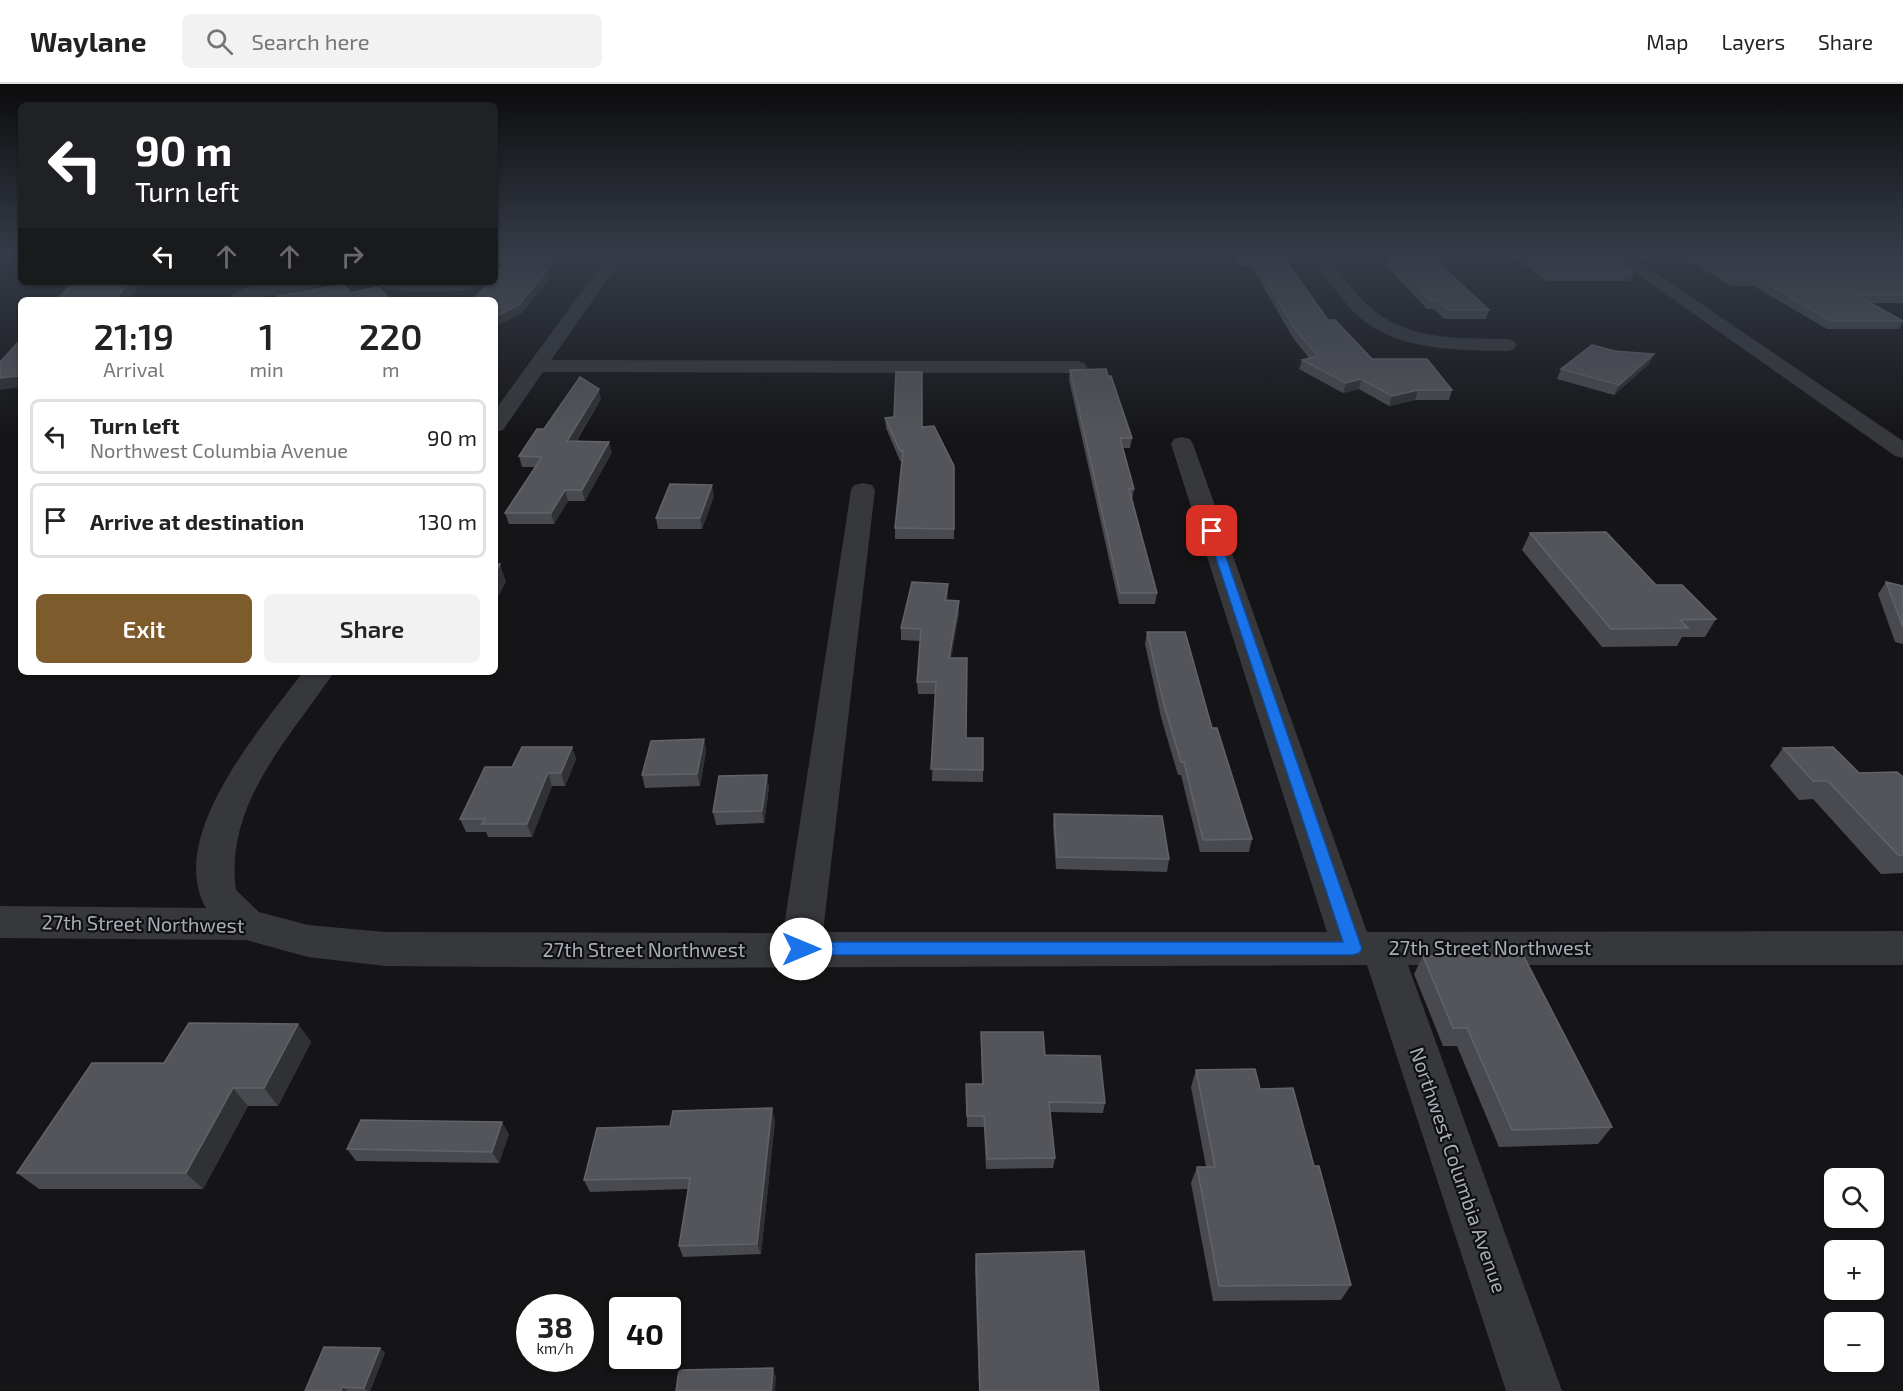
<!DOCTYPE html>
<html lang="en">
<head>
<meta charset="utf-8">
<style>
	:root { --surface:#fff; --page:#f2f2f2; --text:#222; --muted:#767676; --line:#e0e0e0; --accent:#7d5b2c }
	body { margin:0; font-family:"Exo 2",sans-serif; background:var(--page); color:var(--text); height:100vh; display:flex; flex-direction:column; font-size:22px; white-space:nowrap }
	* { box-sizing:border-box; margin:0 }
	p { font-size:20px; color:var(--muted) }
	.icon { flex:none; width:33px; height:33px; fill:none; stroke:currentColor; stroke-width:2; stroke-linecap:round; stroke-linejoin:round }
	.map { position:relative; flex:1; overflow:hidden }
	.side { position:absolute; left:18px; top:213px; width:480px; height:378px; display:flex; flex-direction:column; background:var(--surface); border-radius:9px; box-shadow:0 2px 4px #0004 }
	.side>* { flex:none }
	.top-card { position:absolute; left:18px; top:18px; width:480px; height:183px; border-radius:9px; box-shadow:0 2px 4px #0004; background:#202124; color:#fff; overflow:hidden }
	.fabs { position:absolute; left:1824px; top:1084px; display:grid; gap:12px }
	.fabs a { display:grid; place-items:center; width:60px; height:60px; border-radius:9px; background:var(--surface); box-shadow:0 2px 4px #0004; font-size:30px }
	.speed { position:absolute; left:516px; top:1210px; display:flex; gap:12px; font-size:30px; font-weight:700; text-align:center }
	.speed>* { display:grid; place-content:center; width:78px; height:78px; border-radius:50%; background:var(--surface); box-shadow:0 2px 4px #0004; line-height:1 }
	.speed small { font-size:15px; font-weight:400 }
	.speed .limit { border:3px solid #111; border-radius:9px; background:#fff; color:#111 }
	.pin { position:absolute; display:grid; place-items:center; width:51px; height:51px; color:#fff; margin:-26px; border-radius:12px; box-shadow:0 3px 9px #0006 }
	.me { position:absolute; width:66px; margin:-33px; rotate:90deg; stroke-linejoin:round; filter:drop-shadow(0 0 4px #0008) }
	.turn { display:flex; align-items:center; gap:21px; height:126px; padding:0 18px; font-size:27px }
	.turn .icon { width:78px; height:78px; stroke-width:2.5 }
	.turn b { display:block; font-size:42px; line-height:51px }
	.lanes { display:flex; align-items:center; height:57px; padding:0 18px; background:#0003; justify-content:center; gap:30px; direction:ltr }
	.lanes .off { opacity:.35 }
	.eta { display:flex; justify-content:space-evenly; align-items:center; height:102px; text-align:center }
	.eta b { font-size:36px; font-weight:600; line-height:42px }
	.cta { display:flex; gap:12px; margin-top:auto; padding:12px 18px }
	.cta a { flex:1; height:69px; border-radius:9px; background:var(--accent); color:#fff; font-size:24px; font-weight:600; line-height:69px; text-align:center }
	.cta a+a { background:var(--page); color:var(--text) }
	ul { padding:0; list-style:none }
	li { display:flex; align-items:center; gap:18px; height:75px; margin:0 12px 9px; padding:0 6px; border:3px solid var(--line); border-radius:9px }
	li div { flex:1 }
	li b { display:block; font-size:22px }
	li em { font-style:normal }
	header { display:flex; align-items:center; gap:36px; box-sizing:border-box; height:84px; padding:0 30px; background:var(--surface); border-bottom:2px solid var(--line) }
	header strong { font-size:28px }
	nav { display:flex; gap:33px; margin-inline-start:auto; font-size:21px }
	.search { width:420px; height:54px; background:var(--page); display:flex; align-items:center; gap:15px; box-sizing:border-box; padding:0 21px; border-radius:9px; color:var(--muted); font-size:22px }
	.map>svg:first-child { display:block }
</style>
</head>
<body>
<header>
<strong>Waylane</strong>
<div class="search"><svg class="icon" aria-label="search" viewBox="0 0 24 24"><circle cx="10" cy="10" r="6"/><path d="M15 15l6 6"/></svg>Search here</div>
<nav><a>Map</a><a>Layers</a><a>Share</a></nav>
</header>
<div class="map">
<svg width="1903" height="1307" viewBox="0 0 1903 1307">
	<rect width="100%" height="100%" fill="#151517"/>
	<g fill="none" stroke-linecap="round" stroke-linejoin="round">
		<path fill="#36383c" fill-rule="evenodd" d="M 609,170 L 625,170 L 551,276 L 1077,277 L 1084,279 L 1087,283 L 1084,287 L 1077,289 L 543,288 L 503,346 L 495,348 L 495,326 Z
			M 1310,170 L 1326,170 C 1340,188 1353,208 1370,223 C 1407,257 1461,254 1507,255 L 1514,257 L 1517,261 L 1514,265 L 1507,267 C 1460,266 1404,267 1365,238 C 1343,221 1326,193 1310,170 Z
			M 1609,170 L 1628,170 L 1903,357 L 1903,374 L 1895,372 Z
			M 282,198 L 322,198 L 319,202 C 290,209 257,216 227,216 C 237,202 266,201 282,198 Z
			M 374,198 L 470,198 L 474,202 L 471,206 L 465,207 C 446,207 385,212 374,198 Z
			M 1182,353 L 1190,355 L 1193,360 L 1367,848 L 1903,847 L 1903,881 L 1408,881 L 1562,1307 L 1506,1307 L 1367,881 L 652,884 L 385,882 L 308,873 L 246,856 L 0,854 L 0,822 L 206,824 C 165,752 262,643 303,588 L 334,588 C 290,654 224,720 236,806 L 259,828 L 308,841 L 385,848 L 783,849 L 851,406 L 854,401 L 863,399 L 872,401 L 875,406 L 823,848 L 1327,848 L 1171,360 L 1174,355 Z"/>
	</g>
	<path fill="#494a4f" d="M 495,170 L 563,170 L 548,187 L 550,194 L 521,230 L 506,179 L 495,179 Z
		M 1232,170 L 1281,170 L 1328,236 L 1372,275 L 1452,306 L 1449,316 L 1415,316 L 1389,322 L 1359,305 L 1343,309 L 1299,285 L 1302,276 L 1309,274 L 1293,254 L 1251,182 L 1239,182 Z
		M 1513,170 L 1619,170 L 1621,171 L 1618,178 L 1633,189 L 1630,197 L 1545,197 Z
		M 1631,170 L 1903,170 L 1903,219 L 1872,219 L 1903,236 L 1903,238 L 1899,245 L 1827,245 L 1754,202 L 1731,202 L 1693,179 L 1645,179 Z
		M 1388,172 L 1489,226 L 1486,235 L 1444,235 L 1434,225 L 1427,225 L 1385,181 Z
		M 1649,280 L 1614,311 L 1557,295 L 1561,285 Z
		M 1070,286 L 1132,354 L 1130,364 L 1123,364 L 1134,405 L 1132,416 L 1157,509 L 1155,520 L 1119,520 L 1069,296 Z
		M 601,315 L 576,358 L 612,368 L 585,417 L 568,417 L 554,440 L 509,440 L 505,429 L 535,383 L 522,383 L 519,372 L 544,345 Z
		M 885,334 L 922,343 L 954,382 L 954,455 L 895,455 L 895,444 L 902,377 L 900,377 L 886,344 Z
		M 714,412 L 702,445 L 658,445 L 656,434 Z
		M 1530,449 L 1656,501 L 1716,535 L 1705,553 L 1682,553 L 1677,562 L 1602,563 L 1522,466 Z
		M 1886,498 L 1903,502 L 1903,560 L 1895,558 L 1878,510 Z
		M 948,512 L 947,516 L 959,529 L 951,574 L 966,654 L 983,686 L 983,698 L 932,697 L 935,610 L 918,610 L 917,598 L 920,557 L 901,556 L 901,544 Z
		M 1147,548 L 1212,644 L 1252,755 L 1249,768 L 1200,768 L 1181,691 L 1178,691 L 1161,633 L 1145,560 Z
		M 704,655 L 706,667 L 700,702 L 645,704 L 642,691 Z
		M 572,663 L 576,675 L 565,702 L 552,702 L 532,753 L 488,753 L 486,748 L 466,748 L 460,735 L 512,683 Z
		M 1783,664 L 1859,689 L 1903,693 L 1903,789 L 1881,790 L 1813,715 L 1799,716 L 1770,682 Z
		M 769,703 L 764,739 L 716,741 L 713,728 Z
		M 1054,730 L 1169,775 L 1167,788 L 1056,785 L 1053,742 Z
		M 1423,872 L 1612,1043 L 1598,1060 L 1499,1063 L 1457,962 L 1443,962 L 1414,890 Z
		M 298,940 L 311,958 L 278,1022 L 248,1022 L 203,1105 L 39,1105 L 17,1089 L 164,979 Z
		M 981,948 L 1045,971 L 1105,1019 L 1103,1029 L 1050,1028 L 1055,1074 L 1053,1084 L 986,1085 L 984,1043 L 967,1043 L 966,1000 L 982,1000 Z
		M 1196,986 L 1260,1005 L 1314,1082 L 1351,1201 L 1341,1216 L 1213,1217 L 1191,1099 L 1197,1083 L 1206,1083 L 1191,1003 Z
		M 775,1036 L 761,1170 L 683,1173 L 679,1162 L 688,1105 L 590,1108 L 584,1096 L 670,1042 Z
		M 509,1050 L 499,1079 L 356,1077 L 347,1065 Z
		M 976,1170 L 1099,1307 L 979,1307 L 975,1186 Z
		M 380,1264 L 385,1269 L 370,1307 L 305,1307 Z"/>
	<path fill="#303134" d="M 553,170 L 563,170 L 548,187 L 550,194 L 521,230 L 495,243 L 495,233 Z
		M 129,198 L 142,198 L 128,216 L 115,216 Z
		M 1654,270 L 1649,280 L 1614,311 L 1619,301 Z
		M 17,292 L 21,298 L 21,303 L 0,306 L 0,294 Z
		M 1361,295 L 1359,305 L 1343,309 L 1346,299 Z
		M 599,305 L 601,315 L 569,368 L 567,357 Z
		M 1418,306 L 1415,316 L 1389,322 L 1392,312 Z
		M 609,358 L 612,368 L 585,417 L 582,406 Z
		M 712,401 L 714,412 L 702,445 L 700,434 Z
		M 565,406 L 568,417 L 554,440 L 551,429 Z
		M 500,480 L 506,498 L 495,519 L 495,490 Z
		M 948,500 L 948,512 L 945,528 L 945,516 Z
		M 959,517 L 959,529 L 949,586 L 949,574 Z
		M 704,655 L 706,667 L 700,702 L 697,690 Z
		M 572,663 L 576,675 L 565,702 L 561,689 Z
		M 548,689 L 552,702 L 532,753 L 527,740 Z
		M 767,691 L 769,703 L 764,739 L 762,727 Z
		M 298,940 L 311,958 L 278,1022 L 264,1004 Z
		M 233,1004 L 248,1022 L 203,1105 L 186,1089 Z
		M 772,1024 L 775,1036 L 761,1170 L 757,1160 Z
		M 502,1038 L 509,1050 L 499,1079 L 492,1068 Z
		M 380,1264 L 385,1269 L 370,1307 L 368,1307 L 364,1304 Z
		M 773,1284 L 776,1293 L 775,1307 L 771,1307 Z
		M 342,1303 L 348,1307 L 341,1307 Z"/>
	<path fill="#53555a" stroke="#616369" stroke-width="1.5" d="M 495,170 L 553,170 L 539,185 L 548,185 L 519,221 L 495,233 L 495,216 L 473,216 L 489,198 L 495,198 L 495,191 L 513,171 Z
		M 1238,170 L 1281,170 L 1328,236 L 1335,236 L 1372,275 L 1427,275 L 1452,306 L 1418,306 L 1392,312 L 1361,295 L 1346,299 L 1302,276 L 1318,272 L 1295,245 L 1252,173 L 1241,173 Z
		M 1392,170 L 1429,170 L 1489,226 L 1447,226 L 1437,216 L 1430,216 L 1388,172 Z
		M 1525,170 L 1619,170 L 1621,171 L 1609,171 L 1633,189 L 1548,189 Z
		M 1647,170 L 1903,170 L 1903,211 L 1856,211 L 1903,237 L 1831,237 L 1758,194 L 1734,194 L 1696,171 L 1649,171 Z
		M 75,198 L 129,198 L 115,216 L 57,216 L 71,200 Z
		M 344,200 L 350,209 L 378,203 L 391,216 L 279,216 L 277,212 Z
		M 21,255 L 21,293 L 17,292 L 0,294 L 0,278 Z
		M 1592,261 L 1615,267 L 1654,270 L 1619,301 L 1561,285 Z
		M 1106,285 L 1108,292 L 1111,292 L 1132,354 L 1120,354 L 1134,405 L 1129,405 L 1157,509 L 1120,509 L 1070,286 Z
		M 896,288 L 922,288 L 922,343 L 934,342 L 954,382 L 954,445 L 895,444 L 903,367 L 900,367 L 885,334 L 894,333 Z
		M 580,293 L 599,305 L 567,357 L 609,358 L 582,406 L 565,406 L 551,429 L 505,429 L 542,373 L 519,372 L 537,345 L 544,345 Z
		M 670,400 L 712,401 L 700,434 L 656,434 Z
		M 1606,448 L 1656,501 L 1682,501 L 1716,535 L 1680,536 L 1688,544 L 1611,545 L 1530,449 Z
		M 495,480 L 500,480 L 495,490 Z
		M 912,498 L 948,500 L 945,516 L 959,517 L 949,574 L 967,574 L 966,654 L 983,654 L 983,686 L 931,685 L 936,598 L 917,598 L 921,545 L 901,544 Z
		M 1886,498 L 1903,502 L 1903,543 Z
		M 1147,548 L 1185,548 L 1212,644 L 1217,644 L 1252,755 L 1203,756 L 1184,678 L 1181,678 L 1164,621 Z
		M 704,655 L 697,690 L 642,691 L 651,657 Z
		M 522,663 L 572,663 L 561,689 L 548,689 L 527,740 L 482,740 L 485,735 L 460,735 L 485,683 L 512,683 Z
		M 1833,663 L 1859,689 L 1897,688 L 1903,693 L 1903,771 L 1898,771 L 1828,697 L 1813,697 L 1783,664 Z
		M 767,691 L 762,727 L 713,728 L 719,692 Z
		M 1054,730 L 1162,732 L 1169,775 L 1057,773 Z
		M 1523,871 L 1612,1043 L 1512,1046 L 1467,944 L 1453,944 L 1423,872 Z
		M 189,939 L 298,940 L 264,1004 L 233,1004 L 186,1089 L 17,1089 L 92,979 L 164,979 Z
		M 981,948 L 1043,948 L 1045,971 L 1100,972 L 1105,1019 L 1049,1018 L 1055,1074 L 987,1075 L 984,1032 L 967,1032 L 966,1000 L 983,1000 Z
		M 1255,985 L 1260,1005 L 1293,1004 L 1314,1082 L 1319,1082 L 1351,1201 L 1219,1202 L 1197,1083 L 1215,1083 L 1196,986 Z
		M 772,1024 L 757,1160 L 679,1162 L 690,1094 L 584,1096 L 597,1044 L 670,1042 L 673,1027 Z
		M 361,1036 L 502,1038 L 492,1068 L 347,1065 Z
		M 1084,1167 L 1099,1307 L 980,1307 L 976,1170 Z
		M 324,1263 L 380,1264 L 364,1304 L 342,1303 L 341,1307 L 305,1307 Z
		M 773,1284 L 771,1307 L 676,1307 L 679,1286 Z"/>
	<linearGradient id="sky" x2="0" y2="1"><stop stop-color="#0c0c0d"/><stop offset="0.48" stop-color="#353b47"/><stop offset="1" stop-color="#353b47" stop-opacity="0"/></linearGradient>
	<rect width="1903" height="353" fill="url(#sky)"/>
	<path fill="#1a73e8" stroke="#114b97" stroke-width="1.5" d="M 1212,444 L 1217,447 L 1362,865 L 1359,869 L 1353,871 L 801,871 L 796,869 L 793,865 L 796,860 L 801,858 L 1343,858 L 1207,447 Z"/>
	<g text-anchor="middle" stroke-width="4.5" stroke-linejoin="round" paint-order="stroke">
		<g font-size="20" fill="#a8adb7" stroke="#101012">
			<text transform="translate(143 840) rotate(1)" y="7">27th Street Northwest</text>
			<text x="1490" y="871">27th Street Northwest</text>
			<text x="644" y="873">27th Street Northwest</text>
			<text transform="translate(1458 1086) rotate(71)" y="7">Northwest Columbia Avenue</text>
		</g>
	</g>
</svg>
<div class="fabs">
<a><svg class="icon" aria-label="search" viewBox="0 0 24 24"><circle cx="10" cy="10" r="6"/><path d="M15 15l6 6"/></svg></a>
<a>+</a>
<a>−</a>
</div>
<div class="speed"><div>38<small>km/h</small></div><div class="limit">40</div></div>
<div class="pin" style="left:1212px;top:447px;background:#d93025"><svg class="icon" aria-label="arrive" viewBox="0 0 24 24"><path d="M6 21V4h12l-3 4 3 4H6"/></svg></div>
<svg class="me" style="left:801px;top:865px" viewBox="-20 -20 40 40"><circle r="19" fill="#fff"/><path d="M0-13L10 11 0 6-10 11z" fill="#1a73e8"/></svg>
<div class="top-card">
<div class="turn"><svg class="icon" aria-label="left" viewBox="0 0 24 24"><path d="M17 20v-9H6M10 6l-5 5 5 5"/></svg><div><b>90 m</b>Turn left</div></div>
<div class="lanes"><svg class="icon" aria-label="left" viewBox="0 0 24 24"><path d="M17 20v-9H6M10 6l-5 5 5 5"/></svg><svg class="icon off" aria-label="ahead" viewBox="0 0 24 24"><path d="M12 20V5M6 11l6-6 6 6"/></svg><svg class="icon off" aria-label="ahead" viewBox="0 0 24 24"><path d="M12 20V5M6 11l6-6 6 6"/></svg><svg class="icon off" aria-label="right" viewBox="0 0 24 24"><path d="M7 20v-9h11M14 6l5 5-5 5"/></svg></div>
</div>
<section class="side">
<div class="eta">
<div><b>21:19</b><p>Arrival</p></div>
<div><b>1</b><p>min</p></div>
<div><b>220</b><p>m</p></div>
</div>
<ul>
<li><svg class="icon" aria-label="left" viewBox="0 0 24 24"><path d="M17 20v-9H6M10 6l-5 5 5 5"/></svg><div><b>Turn left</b><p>Northwest Columbia Avenue</p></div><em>90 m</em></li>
<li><svg class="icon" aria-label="arrive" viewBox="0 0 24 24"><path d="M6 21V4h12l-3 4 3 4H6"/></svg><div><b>Arrive at destination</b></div><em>130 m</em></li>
</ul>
<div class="cta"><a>Exit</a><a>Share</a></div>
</section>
</div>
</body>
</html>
